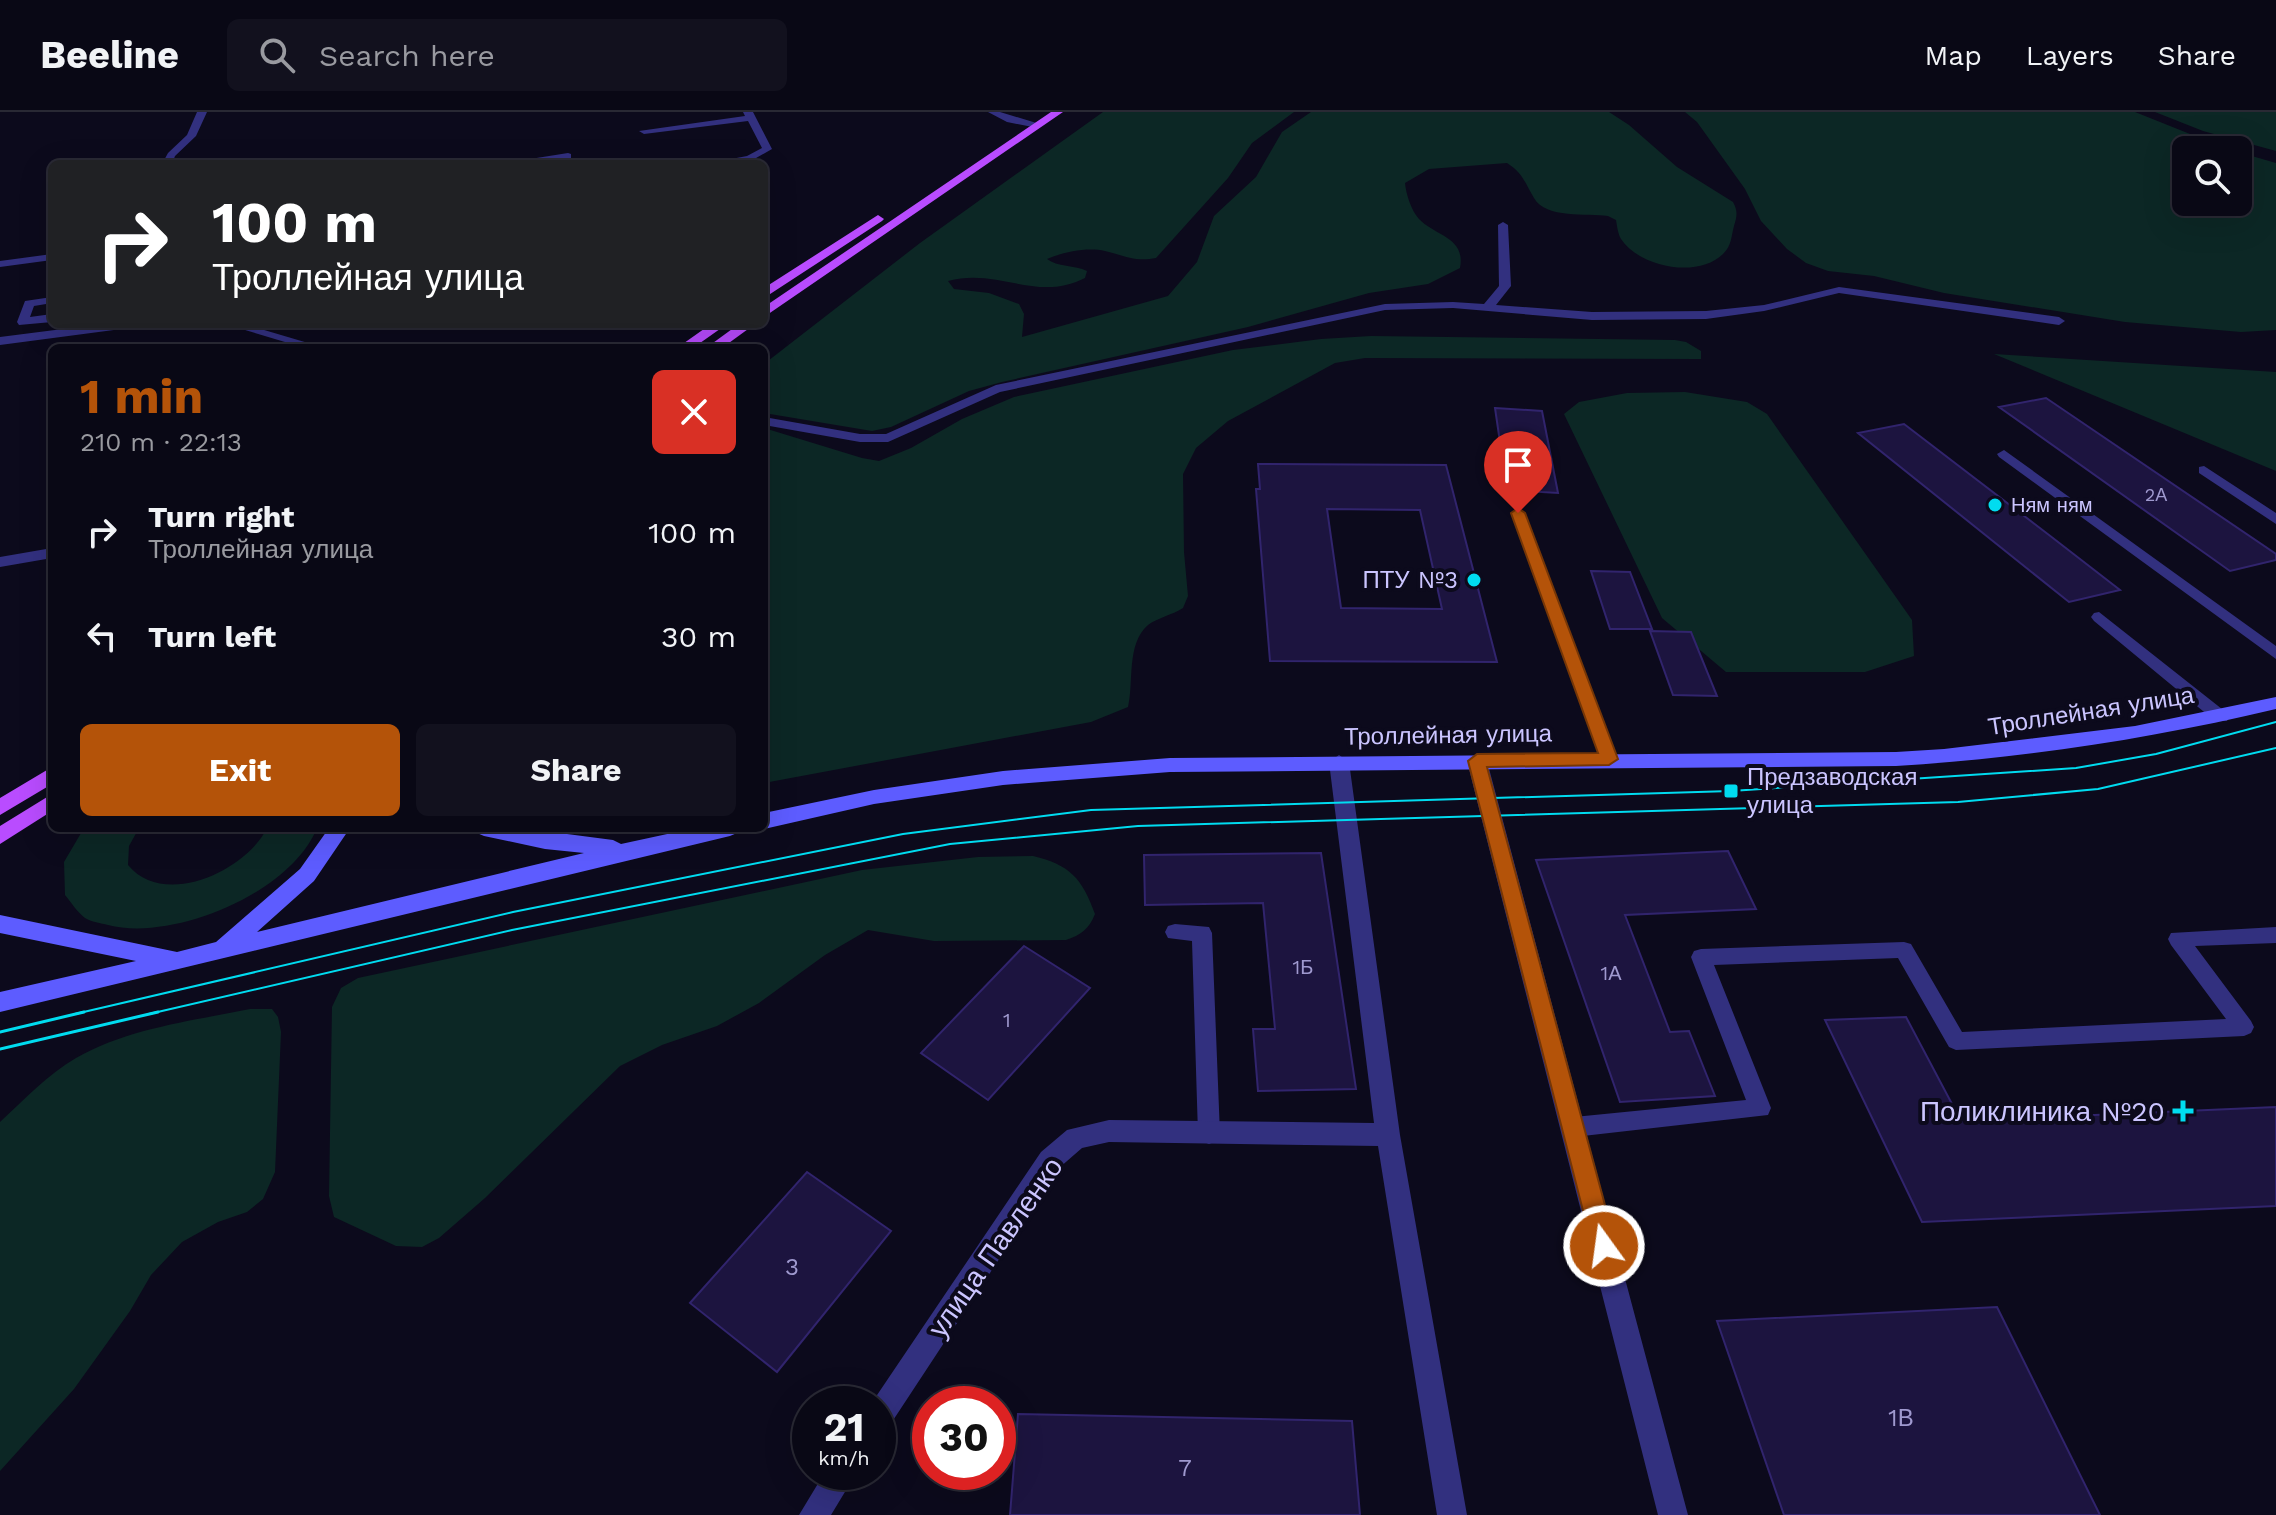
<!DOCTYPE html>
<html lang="en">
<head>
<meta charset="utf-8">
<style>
	:root { --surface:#090815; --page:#12111e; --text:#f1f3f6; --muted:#999aa0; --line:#292934; --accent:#b45309 }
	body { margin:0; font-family:"Work Sans",sans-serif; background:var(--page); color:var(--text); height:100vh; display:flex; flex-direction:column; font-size:30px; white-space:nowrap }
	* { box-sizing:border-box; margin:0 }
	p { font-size:26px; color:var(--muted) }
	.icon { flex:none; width:44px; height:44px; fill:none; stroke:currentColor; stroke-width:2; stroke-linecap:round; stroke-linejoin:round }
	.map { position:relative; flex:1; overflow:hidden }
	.panel { position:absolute; left:48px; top:232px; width:720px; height:488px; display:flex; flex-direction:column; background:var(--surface); border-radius:12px; box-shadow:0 8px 32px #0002,0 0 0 2px var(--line) }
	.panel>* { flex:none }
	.top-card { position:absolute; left:48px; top:48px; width:720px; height:168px; border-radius:12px; box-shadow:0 8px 32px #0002,0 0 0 2px var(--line); background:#202124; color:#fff; overflow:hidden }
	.buttons { position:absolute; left:2172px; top:24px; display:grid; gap:16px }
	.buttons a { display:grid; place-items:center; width:80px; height:80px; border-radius:12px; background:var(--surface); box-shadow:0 8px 32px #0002,0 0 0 2px var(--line); font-size:40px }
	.speed { position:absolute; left:792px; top:1274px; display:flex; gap:16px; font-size:40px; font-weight:700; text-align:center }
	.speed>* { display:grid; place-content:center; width:104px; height:104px; border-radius:50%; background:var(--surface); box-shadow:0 8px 32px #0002,0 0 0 2px var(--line); line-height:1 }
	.speed small { font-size:20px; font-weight:400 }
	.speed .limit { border:12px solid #d22; background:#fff; color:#111 }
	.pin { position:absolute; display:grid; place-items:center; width:68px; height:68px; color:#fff; margin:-82px -34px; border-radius:50% 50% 50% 0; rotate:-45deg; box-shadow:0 0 8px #0007 }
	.pin .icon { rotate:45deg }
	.me { position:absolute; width:88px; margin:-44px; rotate:346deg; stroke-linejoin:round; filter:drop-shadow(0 0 6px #0008) }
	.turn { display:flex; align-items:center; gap:28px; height:168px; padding:0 32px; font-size:36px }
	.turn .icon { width:104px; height:104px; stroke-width:2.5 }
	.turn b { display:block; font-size:56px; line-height:68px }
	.round { display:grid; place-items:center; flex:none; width:84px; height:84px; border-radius:12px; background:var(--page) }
	.head { display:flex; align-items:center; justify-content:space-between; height:136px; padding:0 32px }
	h1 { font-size:48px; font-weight:700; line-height:60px; color:var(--accent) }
	.button { display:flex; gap:16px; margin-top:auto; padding:16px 32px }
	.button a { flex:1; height:92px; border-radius:12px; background:var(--accent); color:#fff; font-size:32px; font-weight:700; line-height:92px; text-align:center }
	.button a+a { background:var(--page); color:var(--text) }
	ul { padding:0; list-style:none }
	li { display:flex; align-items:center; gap:24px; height:104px; padding:0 32px }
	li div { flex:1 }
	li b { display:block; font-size:30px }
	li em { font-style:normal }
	header { display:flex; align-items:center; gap:48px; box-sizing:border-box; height:112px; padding:0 40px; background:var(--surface); border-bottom:2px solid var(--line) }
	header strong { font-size:38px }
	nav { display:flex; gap:44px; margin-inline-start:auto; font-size:28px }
	.search { width:560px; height:72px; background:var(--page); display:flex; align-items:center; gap:20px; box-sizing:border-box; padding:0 28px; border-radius:12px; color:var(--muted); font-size:30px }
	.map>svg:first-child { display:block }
</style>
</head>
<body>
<header>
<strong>Beeline</strong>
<div class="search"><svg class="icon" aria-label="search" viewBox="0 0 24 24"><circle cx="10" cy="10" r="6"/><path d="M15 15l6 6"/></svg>Search here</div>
<nav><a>Map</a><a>Layers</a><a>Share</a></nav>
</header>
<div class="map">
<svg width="2276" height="1403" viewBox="0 0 2276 1403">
	<rect width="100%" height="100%" fill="#0c0a1c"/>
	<path fill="#0c2725" d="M 1103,0 L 1294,0 L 1252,31 L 1228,66 L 1156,146 C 1136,150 1125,144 1105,139 C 1087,135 1064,140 1047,147 C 1057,155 1075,153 1087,159 L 1085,166 C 1037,191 998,155 948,169 L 954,177 L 989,181 L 1019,192 L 1024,202 L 1022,225 L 1168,184 L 1197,150 L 1214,104 L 1256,65 L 1282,20 L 1311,0 L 1609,0 L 1629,13 L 1677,55 L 1733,90 C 1738,99 1737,104 1734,114 C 1731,125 1732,133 1723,142 C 1698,167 1639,155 1621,127 C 1618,122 1617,114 1616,108 L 1608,104 C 1587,101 1546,107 1534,86 C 1525,71 1523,61 1507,51 L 1429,57 L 1405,71 C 1406,82 1411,98 1419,107 C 1435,124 1466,125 1460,156 L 1428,172 L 1369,181 L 1248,215 L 1002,270 L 969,279 L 891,315 L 872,319 L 764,301 L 764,252 L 920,131 Z
		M 1685,0 L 2135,0 L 2230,38 L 2186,38 L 2186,90 L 2238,90 L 2238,40 L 2276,51 L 2276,218 L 2241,220 L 2125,210 L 1944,181 L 1874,164 L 1828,159 L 1806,151 L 1787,137 L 1761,109 L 1745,77 L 1697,10 Z
		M 2155,0 L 2276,0 L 2276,39 L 2203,19 Z
		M 1371,224 L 1675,228 L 1686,230 L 1701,239 L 1701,247 L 1365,246 L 1335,251 L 1228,309 L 1196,336 L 1183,362 L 1184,440 L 1188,484 L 1183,496 C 1172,503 1157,506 1148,513 C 1126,532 1134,571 1128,595 L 1091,610 L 764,671 L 764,316 L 862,346 L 879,349 L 911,336 L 962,307 L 1014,285 L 1233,238 L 1321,227 Z
		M 1994,242 L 2276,260 L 2276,359 Z
		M 1685,280 L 1747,290 L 1767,302 L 1912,508 L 1914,544 L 1865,560 L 1726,560 L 1662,506 L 1564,302 L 1579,290 L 1627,281 Z
		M 84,716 L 139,716 L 129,734 L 128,753 C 164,797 246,759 267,716 L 317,716 C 291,781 173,830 108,813 C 101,811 91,810 85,806 C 77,800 71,790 65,783 L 64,750 Z
		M 1033,744 C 1070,753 1082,766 1095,802 C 1089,817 1081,823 1066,828 L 934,829 L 868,818 L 825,843 L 759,891 L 717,914 L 662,933 L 620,954 L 485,1086 L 439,1126 L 422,1135 L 396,1134 L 334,1105 L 329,1084 L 332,895 L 341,876 L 358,866 L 862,758 L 978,745 Z
		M 250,897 L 272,897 L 278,905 L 281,920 L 275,1060 L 263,1087 L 247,1100 L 218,1110 L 182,1130 L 151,1163 L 130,1199 L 74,1277 L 0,1359 L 0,1010 C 24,988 48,962 76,946 C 129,916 192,909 250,897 Z"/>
	<path fill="#1c143f" stroke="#31246d" stroke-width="2" fill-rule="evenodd" d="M 2046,286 L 2276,442 L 2276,448 L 2230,459 L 1999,295 Z
		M 1495,296 L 1542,299 L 1558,381 L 1507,378 Z
		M 1904,312 L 2049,423 L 2120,478 L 2069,490 L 1858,321 Z
		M 1258,352 L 1446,353 L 1497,550 L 1270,549 L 1256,377 L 1260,377 ZM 1327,397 L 1420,398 L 1442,497 L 1341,496 Z
		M 1591,459 L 1630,460 L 1652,517 L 1610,517 Z
		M 1650,519 L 1691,520 L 1717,584 L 1673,583 Z
		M 1728,739 L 1756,797 L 1625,803 L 1670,920 L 1689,919 L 1715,984 L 1620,990 L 1536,748 Z
		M 1321,741 L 1356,977 L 1258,979 L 1253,917 L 1275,917 L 1263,791 L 1145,793 L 1144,743 Z
		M 1024,834 L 1090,876 L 988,988 L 921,941 Z
		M 1906,905 L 1961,1009 L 2276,995 L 2276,1094 L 1922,1110 L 1825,908 Z
		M 807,1060 L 891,1119 L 777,1260 L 690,1191 Z
		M 1997,1195 L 2100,1403 L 1784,1403 L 1717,1209 Z
		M 1018,1302 L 1352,1309 L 1360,1403 L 1010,1403 Z"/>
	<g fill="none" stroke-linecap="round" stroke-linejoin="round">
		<path fill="#32307f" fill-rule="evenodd" d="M 197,0 L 207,0 L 196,24 L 175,44 L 172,52 L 162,52 L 168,41 L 187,23 Z
			M 743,0 L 753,0 L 772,37 L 749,50 L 705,52 L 747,44 L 762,36 L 748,9 L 644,22 L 639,19 L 745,4 Z
			M 988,0 L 1000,0 L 1043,13 L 1038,16 L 1007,10 Z
			M 568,41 L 571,42 L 571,46 L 528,52 L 499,52 Z
			M 1503,110 L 1508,113 L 1511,174 L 1496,193 L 1592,200 L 1706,199 L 1764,193 L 1839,175 L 2059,205 L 2065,209 L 2059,213 L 1839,181 L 1764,199 L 1706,207 L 1592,208 L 1453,196 L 1385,198 L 1000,280 L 888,330 L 860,330 L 764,313 L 764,305 L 860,322 L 886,322 L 996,273 L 1385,192 L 1453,190 L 1484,192 L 1499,174 L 1498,113 Z
			M 52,142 L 52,148 L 0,155 L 0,149 Z
			M 52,185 L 52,191 L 34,194 L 30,205 L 52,202 L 52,210 L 19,213 L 17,210 L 25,189 Z
			M 102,212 L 135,212 L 129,216 L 0,233 L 0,225 Z
			M 225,212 L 244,212 L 325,236 L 305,236 Z
			M 2004,338 L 2276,534 L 2276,547 L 1999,345 L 1997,342 Z
			M 2204,354 L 2276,401 L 2276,412 L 2199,361 L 2199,355 Z
			M 1518,397 L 1525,401 L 1618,647 L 1615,651 L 1609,653 L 1600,647 L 1511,401 Z
			M 52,436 L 52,446 L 0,455 L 0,445 Z
			M 2099,500 L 2227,601 L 2229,605 L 2227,609 L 2215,609 L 2094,509 L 2091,505 L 2094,501 Z
			M 1175,812 L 1209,815 L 1212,821 L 1220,1022 L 1217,1029 L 1209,1032 L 1201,1029 L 1198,1022 L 1192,829 L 1168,826 L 1165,820 L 1168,814 Z
			M 2276,815 L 2276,831 L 2195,834 L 2251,909 L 2254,915 L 2251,921 L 2244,924 L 1956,938 L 1949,935 L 1898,846 L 1714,853 L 1771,996 L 1768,1003 L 1574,1025 L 1566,1022 L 1563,1015 L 1566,1008 L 1574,1005 L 1746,988 L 1691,845 L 1694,839 L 1701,837 L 1904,830 L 1911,832 L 1962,920 L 2226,907 L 2171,833 L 2168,827 L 2171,821 Z"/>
		<path fill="#32307f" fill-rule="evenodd" d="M 1477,642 L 1487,649 L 1688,1403 L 1658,1403 L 1467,649 Z
			M 1339,643 L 1349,650 L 1400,1023 L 1467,1403 L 1437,1403 L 1378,1034 L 1109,1030 L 1082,1036 L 1059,1056 L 888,1316 L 878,1320 L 878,1292 L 871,1292 L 1041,1040 L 1067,1018 L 1109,1008 L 1374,1011 L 1329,650 Z
			M 825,1360 L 857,1360 L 831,1403 L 799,1403 Z"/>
		<path fill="#5d5cff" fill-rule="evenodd" d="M 2276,585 L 2276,597 C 2150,627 2025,646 1896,654 L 1170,660 L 1003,673 L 874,692 L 764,717 L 762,716 L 764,701 L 874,678 L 1003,659 L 1170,646 L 1896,640 L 1944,637 L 2135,614 Z
			M 329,716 L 350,716 L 314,769 L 257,820 L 584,741 L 545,737 L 484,724 L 477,721 L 474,716 L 521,716 L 613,728 L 621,732 L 695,716 L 740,716 L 737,721 L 730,724 L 0,900 L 0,880 L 136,849 L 0,821 L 0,803 L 177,840 L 216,830 L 300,757 Z"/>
		<path fill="#b94cff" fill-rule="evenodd" d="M 1051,0 L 1063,0 L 764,205 L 764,195 Z
			M 878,103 L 884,107 L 882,109 L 764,186 L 764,176 Z
			M 711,212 L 727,212 L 693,236 L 677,236 Z
			M 739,212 L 755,212 L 722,236 L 706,236 Z
			M 52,655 L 52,672 L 0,703 L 0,686 Z
			M 52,682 L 52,699 L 0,732 L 0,714 Z"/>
		<path stroke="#00dcf0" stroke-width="2" d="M 75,902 L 513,800 L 903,722 L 1091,698 L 1731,679 L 2076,656 L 2156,642 L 2276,610
			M 149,902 L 512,818 L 950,732 L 1138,714 L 1958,690 L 2098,677 L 2276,636"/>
		<path stroke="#00dcf0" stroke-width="3" d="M 0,920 L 84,900
			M 0,937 L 158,900"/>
	</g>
	<path fill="#b45309" stroke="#753606" stroke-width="2" d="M 1518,396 L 1525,401 L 1618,647 L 1609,653 L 1487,655 L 1616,1134 L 1612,1142 L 1604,1146 L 1596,1142 L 1592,1134 L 1468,649 L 1477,642 L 1598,641 L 1511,401 Z"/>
	<g fill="#00dcf0" stroke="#0c0a1c" stroke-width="3">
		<circle cx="1995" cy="393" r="8"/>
		<circle cx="1474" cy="468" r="8"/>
		<rect x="1723" y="671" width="16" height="16" rx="4"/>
		<path d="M2179 987h8v8h8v8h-8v8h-8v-8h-8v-8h8z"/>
	</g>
	<g text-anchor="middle" stroke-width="8" stroke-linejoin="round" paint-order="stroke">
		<g font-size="18" fill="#9f99cf">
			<text x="2156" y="389">2А</text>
		</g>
		<g font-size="20" fill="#cbc5ff" stroke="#0c0a1c" text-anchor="start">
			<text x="2011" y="400">Ням ням</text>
		</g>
		<g font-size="20" fill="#9f99cf">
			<text x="1303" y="862">1Б</text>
			<text x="1611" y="868">1А</text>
			<text x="1007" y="915">1</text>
		</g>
		<g font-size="24" fill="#cbc5ff" stroke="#0c0a1c" text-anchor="end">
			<text x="1458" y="476">ПТУ №3</text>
			<text x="1747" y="673" text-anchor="start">Предзаводская<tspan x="1747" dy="28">улица</tspan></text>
		</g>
		<g font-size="24" fill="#cbc5ff" stroke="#0c0a1c">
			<text transform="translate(2091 599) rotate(-9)" y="8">Троллейная улица</text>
			<text transform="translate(1448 623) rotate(-1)" y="8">Троллейная улица</text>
		</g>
		<g font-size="24" fill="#9f99cf">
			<text x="792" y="1163">3</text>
			<text x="1901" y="1314">1В</text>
			<text x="1185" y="1364">7</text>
		</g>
		<g font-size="28" fill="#cbc5ff" stroke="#0c0a1c" text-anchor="end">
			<text x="2165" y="1009">Поликлиника №20</text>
		</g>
		<g font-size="28" fill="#cbc5ff" stroke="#0c0a1c">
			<text transform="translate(995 1135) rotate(-55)" y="10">улица Павленко</text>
		</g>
	</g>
</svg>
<div class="buttons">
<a><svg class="icon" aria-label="search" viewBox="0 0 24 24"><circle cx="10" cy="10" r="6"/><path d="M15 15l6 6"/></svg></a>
</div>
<div class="speed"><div>21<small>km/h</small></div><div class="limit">30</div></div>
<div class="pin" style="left:1518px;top:401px;background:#d93025"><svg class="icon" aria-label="arrive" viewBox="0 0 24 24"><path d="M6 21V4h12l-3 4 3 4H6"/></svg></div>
<svg class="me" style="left:1604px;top:1134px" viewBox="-20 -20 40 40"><circle r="17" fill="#b45309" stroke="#fff" stroke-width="3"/><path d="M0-11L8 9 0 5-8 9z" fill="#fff"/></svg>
<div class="top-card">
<div class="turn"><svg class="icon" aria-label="right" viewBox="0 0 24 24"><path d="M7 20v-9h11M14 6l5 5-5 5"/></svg><div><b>100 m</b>Троллейная улица</div></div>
</div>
<section class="panel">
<div class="head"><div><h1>1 min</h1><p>210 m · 22:13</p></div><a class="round" style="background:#d93025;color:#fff"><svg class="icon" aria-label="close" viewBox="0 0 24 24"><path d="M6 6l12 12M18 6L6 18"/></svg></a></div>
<ul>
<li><svg class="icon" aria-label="right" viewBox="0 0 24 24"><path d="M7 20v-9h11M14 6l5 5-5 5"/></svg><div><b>Turn right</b><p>Троллейная улица</p></div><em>100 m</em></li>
<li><svg class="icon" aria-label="left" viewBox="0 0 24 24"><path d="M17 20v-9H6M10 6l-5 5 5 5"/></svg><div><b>Turn left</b></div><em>30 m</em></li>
</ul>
<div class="button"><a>Exit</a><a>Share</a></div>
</section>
</div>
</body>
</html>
